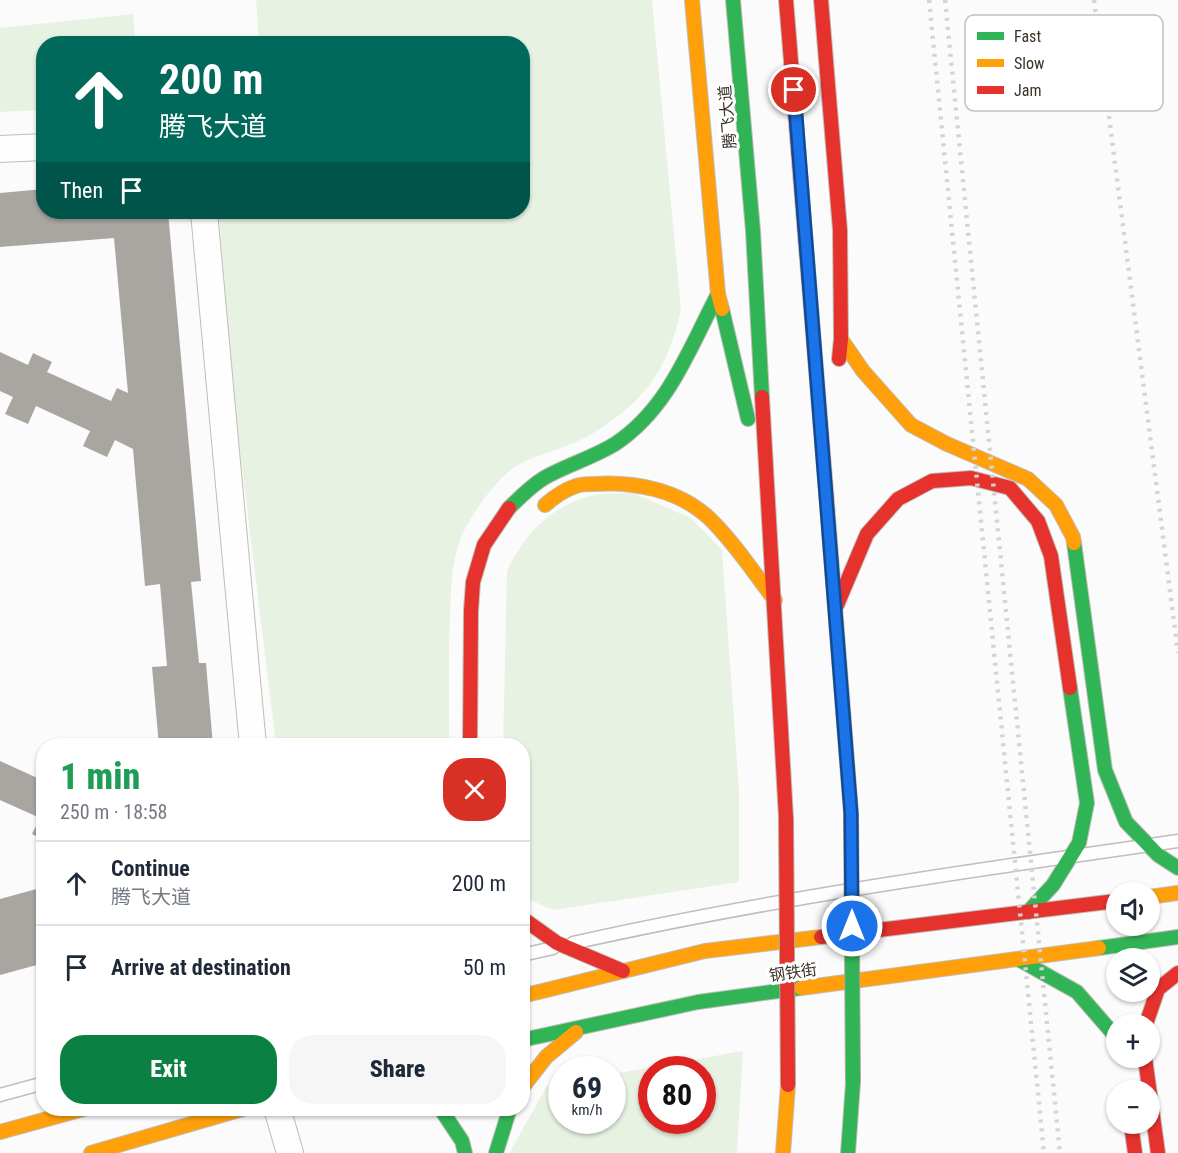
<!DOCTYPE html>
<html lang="en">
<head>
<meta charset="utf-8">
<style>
	:root { --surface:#fff; --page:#f6f6f7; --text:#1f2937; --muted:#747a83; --line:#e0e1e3; --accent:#0b8043 }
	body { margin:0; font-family:"Roboto Condensed","Noto Sans SC",sans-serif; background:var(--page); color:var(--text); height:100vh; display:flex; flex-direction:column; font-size:22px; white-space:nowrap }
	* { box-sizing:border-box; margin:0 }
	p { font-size:20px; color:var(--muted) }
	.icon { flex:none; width:33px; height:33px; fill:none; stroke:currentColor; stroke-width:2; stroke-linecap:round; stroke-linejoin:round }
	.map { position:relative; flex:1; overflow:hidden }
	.sheet { position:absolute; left:36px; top:738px; width:494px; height:378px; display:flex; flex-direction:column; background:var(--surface); border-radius:24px; box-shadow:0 2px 4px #0004 }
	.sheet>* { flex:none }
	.guide { position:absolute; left:36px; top:36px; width:494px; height:183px; border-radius:24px; box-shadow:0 2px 4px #0004; background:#00695c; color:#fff; overflow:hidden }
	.controls { position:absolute; left:1106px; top:882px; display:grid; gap:12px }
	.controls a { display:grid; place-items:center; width:54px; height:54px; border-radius:50%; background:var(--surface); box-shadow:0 2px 4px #0004; font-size:30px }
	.speed { position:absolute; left:548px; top:1056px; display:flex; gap:12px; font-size:30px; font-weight:700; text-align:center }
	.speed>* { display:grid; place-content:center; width:78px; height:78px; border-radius:50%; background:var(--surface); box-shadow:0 2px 4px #0004; line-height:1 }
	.speed small { font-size:15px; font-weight:400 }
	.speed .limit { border:9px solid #d22; background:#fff; color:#111 }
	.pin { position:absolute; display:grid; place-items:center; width:51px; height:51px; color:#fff; margin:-26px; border:3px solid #fff; border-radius:50%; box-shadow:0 2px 6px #0007 }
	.me { position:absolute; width:66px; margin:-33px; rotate:0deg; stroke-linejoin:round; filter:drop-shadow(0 0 4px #0008) }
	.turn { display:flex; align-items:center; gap:21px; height:126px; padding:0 24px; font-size:27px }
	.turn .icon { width:78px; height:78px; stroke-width:2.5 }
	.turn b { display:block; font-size:42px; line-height:51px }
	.then { display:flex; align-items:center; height:57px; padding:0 24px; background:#0003; gap:12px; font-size:22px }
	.round { display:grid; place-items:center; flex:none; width:63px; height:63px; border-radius:24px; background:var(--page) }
	.headline { display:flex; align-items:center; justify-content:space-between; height:102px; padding:0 24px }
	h1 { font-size:36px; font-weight:800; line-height:45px; color:#1e9e55 }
	.button { display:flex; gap:12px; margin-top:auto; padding:12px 24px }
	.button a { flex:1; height:69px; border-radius:24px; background:var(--accent); color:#fff; font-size:24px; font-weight:800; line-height:69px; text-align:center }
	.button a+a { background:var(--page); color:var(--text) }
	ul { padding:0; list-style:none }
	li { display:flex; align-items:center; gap:18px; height:84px; padding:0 24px; border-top:2px solid var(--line) }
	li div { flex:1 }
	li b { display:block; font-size:22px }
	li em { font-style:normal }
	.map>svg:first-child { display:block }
</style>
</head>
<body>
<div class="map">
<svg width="1178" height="1153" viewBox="0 0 1178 1153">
	<rect width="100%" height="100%" fill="#fbfbfb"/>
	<path fill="#e8f2e3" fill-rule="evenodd" d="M 256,0 L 652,0 L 681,309 C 668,370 645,401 592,434 C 570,447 543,452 520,464 C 498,475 471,515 461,537 C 451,563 451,591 450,618 C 448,661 449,703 449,745 L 276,745 L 228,353 L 219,212 L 522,212 L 522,44 L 259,43 Z
		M 133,14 L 136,43 L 44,44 L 43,110 L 0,112 L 0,28 Z
		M 633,493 L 691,518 L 722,550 L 739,790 L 739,882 L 553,910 L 528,899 L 522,893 L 522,746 L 503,746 L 507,571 C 523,536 548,509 586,497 C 600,492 618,494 633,493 Z
		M 743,1051 L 737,1153 L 511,1153 L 512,1148 L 547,1086 L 561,1083 L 561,1120 L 612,1120 L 612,1074 ZM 651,1070 L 702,1070 L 702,1120 L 651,1120 Z"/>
	<path fill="#a9a6a1" d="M 44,189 L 44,212 L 168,212 L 201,581 L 191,582 L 199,663 L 206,663 L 213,746 L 159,746 L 152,667 L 167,666 L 160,584 L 145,586 L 133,449 L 115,440 L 107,457 L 83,446 L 90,431 L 36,406 L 28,424 L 5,414 L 13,397 L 0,391 L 0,352 L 28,365 L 33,353 L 52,362 L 47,372 L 111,401 L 117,388 L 128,393 L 114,238 L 0,247 L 0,193 Z
		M 0,761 L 44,781 L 44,840 L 32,834 L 40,818 L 0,800 Z
		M 44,887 L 44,963 L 0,975 L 0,899 Z"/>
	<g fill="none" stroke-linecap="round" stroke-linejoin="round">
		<g stroke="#c1bdb8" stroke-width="15">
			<path id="lane" d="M 573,943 C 773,898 976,870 1178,841
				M 522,955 L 553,948
				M 0,1095 L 44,1083"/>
		</g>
		<g stroke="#c1bdb8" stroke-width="28">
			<path id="street" d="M 0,149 L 44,147
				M 204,212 L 253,746
				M 277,1108 L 290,1153"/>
		</g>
		<g stroke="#c1bdb8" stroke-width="16">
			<path id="fast" d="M 733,0 L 753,231 L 762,397
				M 722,309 L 748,419
				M 827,504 L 851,813
				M 509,508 C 520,497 531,486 544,478 C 567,465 592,458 615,444 C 669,408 689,349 718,294
				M 1074,543 L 1105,770 L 1126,822 L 1158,855 L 1178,868
				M 1028,912 L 1053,885 L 1079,843 L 1087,803 L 1070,688
				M 1099,948 L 1178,937
				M 1018,959 L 1077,992 L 1116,1037
				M 522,1040 L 698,1002 L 801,988
				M 440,1108 L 462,1141 L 465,1153
				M 496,1153 L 510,1108
				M 848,1153 L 853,1083"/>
		</g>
		<g stroke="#c1bdb8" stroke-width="16">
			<path id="slow" d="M 692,0 L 718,294 L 722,309
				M 841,339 L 863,371 L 911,425 L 947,444 L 1028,479 L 1056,505 L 1073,537 L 1074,543
				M 545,505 C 554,497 564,490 576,486 C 581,484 588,484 594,484 C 634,481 679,490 709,518 C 734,542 754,573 775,600
				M 1149,897 L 1178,893
				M 801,988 L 1099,948
				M 522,996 L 705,951 L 821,937
				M 522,1088 L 546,1057 L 576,1032
				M 0,1132 L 87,1108
				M 91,1153 L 246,1108
				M 783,1153 L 788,1085"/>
		</g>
		<g stroke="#c1bdb8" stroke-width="16">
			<path id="jam" d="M 786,0 L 827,504
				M 821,0 L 840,230 L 841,339 L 839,359
				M 762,397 C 770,538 779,678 786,818
				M 837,605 L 867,534 L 898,499 L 932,481 L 971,478 L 1010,488 L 1038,521 L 1051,556 L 1070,688
				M 470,746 L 471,611 L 473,582 L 484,545 L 509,508
				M 522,918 L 557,943 L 623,971
				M 821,937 L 1116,901
				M 1146,1024 L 1158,989 L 1178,973
				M 1145,1058 L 1158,1153
				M 1131,1124 L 1135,1153"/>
		</g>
		<use href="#lane" stroke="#fefefe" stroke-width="12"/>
		<use href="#street" stroke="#fefefe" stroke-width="26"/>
		<use href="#fast" stroke="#30b455" stroke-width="14"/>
		<use href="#slow" stroke="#ff9f0a" stroke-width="14"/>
		<use href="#jam" stroke="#e5322d" stroke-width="14"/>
		<path stroke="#d5d4d3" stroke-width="4.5" stroke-dasharray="3 6" stroke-linecap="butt" d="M 929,0 L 1044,1153
			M 945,0 L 1060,1153
			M 1094,0 L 1178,653"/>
		<g stroke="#b7a69c" stroke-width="16" stroke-linecap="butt">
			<path id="fast-bridge" d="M 851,813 L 853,1083"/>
		</g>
		<g stroke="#b7a69c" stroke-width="16" stroke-linecap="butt">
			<path id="jam-bridge" d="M 786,818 L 788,1085"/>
		</g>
		<use href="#fast-bridge" stroke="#30b455" stroke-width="14"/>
		<use href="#jam-bridge" stroke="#e5322d" stroke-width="14"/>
	</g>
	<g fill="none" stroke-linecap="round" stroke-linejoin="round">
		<g stroke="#114b97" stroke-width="15">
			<path id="route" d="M 794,90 L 851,813 L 852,926"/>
		</g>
		<use href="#route" stroke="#1a73e8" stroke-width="10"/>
	</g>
	<g text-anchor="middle" stroke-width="6" stroke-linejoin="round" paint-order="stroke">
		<g font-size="16" fill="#3a3127" stroke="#fff">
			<text transform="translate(727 117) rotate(-95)" y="6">腾飞大道</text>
			<text transform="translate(793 972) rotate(-8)" y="6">钢铁街</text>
		</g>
	</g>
	<rect x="965" y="15" width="198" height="96" rx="9" fill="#fff" stroke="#c4c1be" stroke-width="1.5"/>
	<rect x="977" y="32" width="27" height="8" fill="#30b455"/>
	<rect x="977" y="59" width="27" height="8" fill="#ff9f0a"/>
	<rect x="977" y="86" width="27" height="8" fill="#e5322d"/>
	<g font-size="16" fill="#3a3127">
		<text x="1014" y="42">Fast</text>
		<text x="1014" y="69">Slow</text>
		<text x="1014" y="96">Jam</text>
	</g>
</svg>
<div class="controls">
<a><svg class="icon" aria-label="sound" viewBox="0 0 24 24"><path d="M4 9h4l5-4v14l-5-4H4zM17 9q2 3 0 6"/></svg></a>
<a><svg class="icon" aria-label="layers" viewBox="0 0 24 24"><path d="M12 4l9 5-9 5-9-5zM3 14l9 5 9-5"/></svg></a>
<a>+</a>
<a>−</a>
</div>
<div class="speed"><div>69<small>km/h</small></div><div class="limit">80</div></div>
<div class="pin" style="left:794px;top:90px;background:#d93025"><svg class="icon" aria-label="arrive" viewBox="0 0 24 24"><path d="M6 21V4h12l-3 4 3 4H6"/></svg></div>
<svg class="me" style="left:852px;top:926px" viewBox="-20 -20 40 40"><circle r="17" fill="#1a73e8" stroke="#fff" stroke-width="3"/><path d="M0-11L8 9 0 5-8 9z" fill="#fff"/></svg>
<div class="guide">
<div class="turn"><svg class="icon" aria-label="ahead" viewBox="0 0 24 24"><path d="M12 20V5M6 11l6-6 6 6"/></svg><div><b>200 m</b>腾飞大道</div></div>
<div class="then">Then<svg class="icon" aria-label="arrive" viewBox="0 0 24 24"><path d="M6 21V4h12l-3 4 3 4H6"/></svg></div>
</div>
<section class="sheet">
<div class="headline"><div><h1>1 min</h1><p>250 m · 18:58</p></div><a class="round" style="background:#d93025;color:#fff"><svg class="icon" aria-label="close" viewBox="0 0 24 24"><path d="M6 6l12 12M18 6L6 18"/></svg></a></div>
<ul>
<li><svg class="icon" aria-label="ahead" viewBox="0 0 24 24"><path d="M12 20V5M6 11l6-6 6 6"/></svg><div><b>Continue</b><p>腾飞大道</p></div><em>200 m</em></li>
<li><svg class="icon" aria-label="arrive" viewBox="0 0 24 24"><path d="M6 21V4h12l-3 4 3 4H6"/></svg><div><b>Arrive at destination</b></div><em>50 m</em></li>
</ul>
<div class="button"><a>Exit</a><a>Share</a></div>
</section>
</div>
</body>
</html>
